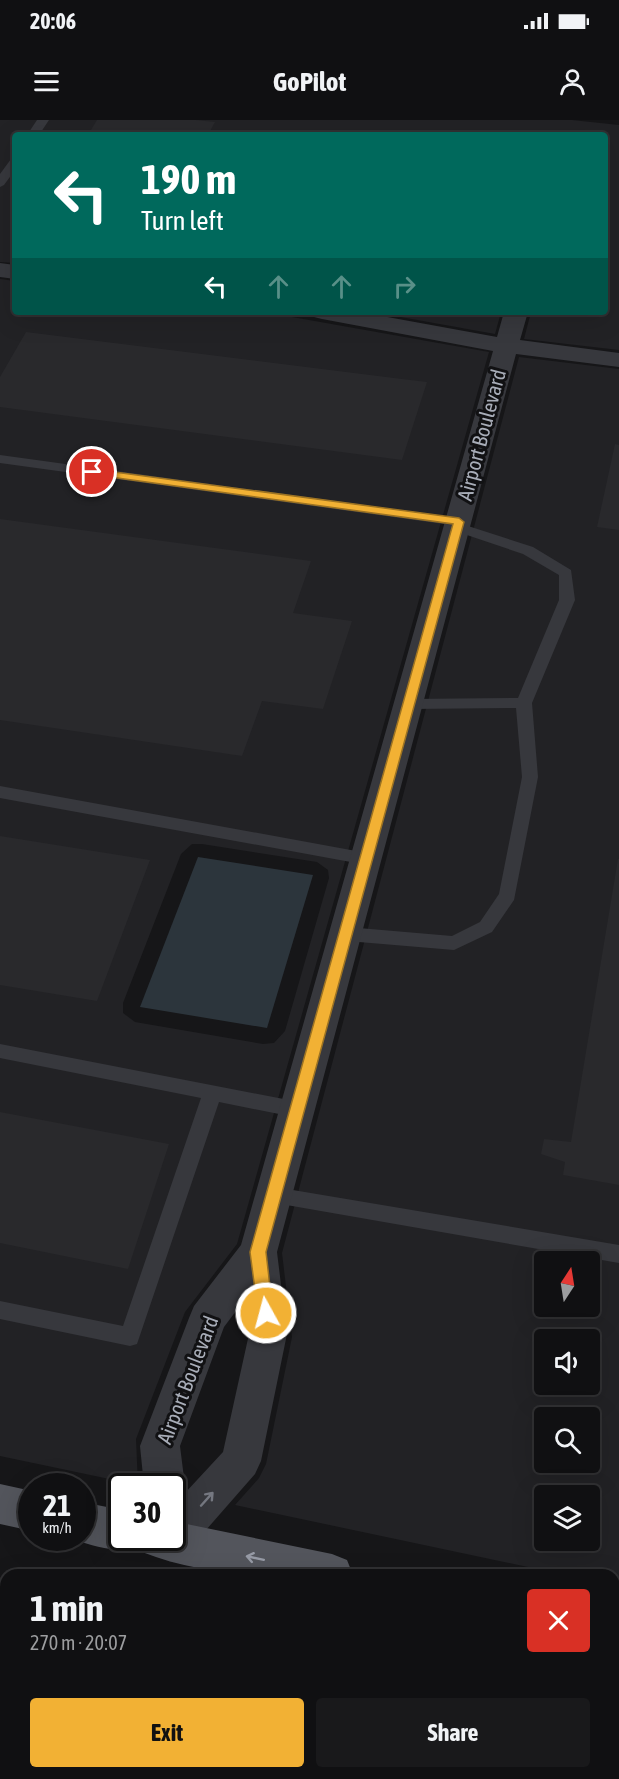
<!DOCTYPE html>
<html lang="en">
<head>
<meta charset="utf-8">
<style>
	:root { --surface:#101012; --page:#19191b; --text:#f1f3f6; --muted:#9c9d9f; --line:#303032; --accent:#f2b134 }
	body { margin:0; font-family:"Asap Condensed",sans-serif; background:var(--page); color:var(--text); height:100vh; display:flex; flex-direction:column; font-size:22px; white-space:nowrap }
	* { box-sizing:border-box; margin:0 }
	p { font-size:20px; color:var(--muted) }
	.icon { flex:none; width:33px; height:33px; fill:none; stroke:currentColor; stroke-width:2; stroke-linecap:round; stroke-linejoin:round }
	.map { position:relative; flex:1; overflow:hidden }
	.side { position:absolute; left:0px; top:1449px; width:620px; height:210px; display:flex; flex-direction:column; background:var(--surface); border-radius:18px 18px 0 0; box-shadow:0 6px 24px #0002,0 0 0 2px var(--line) }
	.side>* { flex:none }
	.hud { position:absolute; left:12px; top:12px; width:596px; height:183px; border-radius:6px; box-shadow:0 6px 24px #0002,0 0 0 2px var(--line); background:#00695c; color:#fff; overflow:hidden }
	.needle { width:39px; rotate:12deg }
	.tools { position:absolute; left:534px; top:1131px; display:grid; gap:12px }
	.tools a { display:grid; place-items:center; width:66px; height:66px; border-radius:6px; background:var(--surface); box-shadow:0 6px 24px #0002,0 0 0 2px var(--line); font-size:30px }
	.speed { position:absolute; left:18px; top:1353px; display:flex; gap:12px; font-size:30px; font-weight:700; text-align:center }
	.speed>* { display:grid; place-content:center; width:78px; height:78px; border-radius:50%; background:var(--surface); box-shadow:0 6px 24px #0002,0 0 0 2px var(--line); line-height:1 }
	.speed small { font-size:15px; font-weight:400 }
	.speed .limit { border:3px solid #111; border-radius:9px; background:#fff; color:#111 }
	.pin { position:absolute; display:grid; place-items:center; width:51px; height:51px; color:#fff; margin:-26px; border:3px solid #fff; border-radius:50%; box-shadow:0 2px 6px #0007 }
	.me { position:absolute; width:66px; margin:-33px; rotate:353deg; stroke-linejoin:round; filter:drop-shadow(0 0 4px #0008) }
	.turn { display:flex; align-items:center; gap:21px; height:126px; padding:0 30px; font-size:27px }
	.turn .icon { width:78px; height:78px; stroke-width:2.5 }
	.turn b { display:block; font-size:42px; line-height:51px }
	.lanes { display:flex; align-items:center; height:57px; padding:0 30px; background:#0003; justify-content:center; gap:30px; direction:ltr }
	.lanes .off { opacity:.35 }
	.round { display:grid; place-items:center; flex:none; width:63px; height:63px; border-radius:6px; background:var(--page) }
	.head { display:flex; align-items:center; justify-content:space-between; height:102px; padding:0 30px }
	h1 { font-size:36px; font-weight:700; line-height:45px }
	.primary-button { display:flex; gap:12px; margin-top:auto; padding:12px 30px }
	.primary-button a { flex:1; height:69px; border-radius:6px; background:var(--accent); color:#111; font-size:24px; font-weight:700; line-height:69px; text-align:center }
	.primary-button a+a { background:var(--page); color:var(--text) }
	.status { display:flex; justify-content:space-between; align-items:center; height:42px; padding:0 30px; background:var(--surface); direction:ltr }
	.status svg { height:16px; fill:currentColor }
	header { display:flex; justify-content:space-between; align-items:center; height:78px; padding:0 30px; background:var(--surface); font-size:27px; font-weight:700 }
	.map>svg:first-child { display:block }
</style>
</head>
<body>
<div class="status"><b>20:06</b><svg viewBox="0 0 49 12"><path d="M0 12V9h3v3zM5 12V6h3v6zM10 12V3h3v9zM15 12V0h3v12zM26 1h20v11H26zM47 4h2v5h-2z"/></svg></div>
<header><svg class="icon" aria-label="menu" viewBox="0 0 24 24"><path d="M4 6h16M4 12h16M4 18h16"/></svg>GoPilot<svg class="icon" aria-label="person" viewBox="0 0 24 24"><circle cx="12" cy="8" r="4"/><path d="M4 21q1-7 8-7t8 7"/></svg></header>
<div class="map">
<svg width="619" height="1659" viewBox="0 0 619 1659">
	<rect width="100%" height="100%" fill="#161618"/>
	<path fill="#222225" fill-rule="evenodd" d="M 0,0 L 572,0 L 619,5 L 619,230 L 524,219 L 531,192 L 604,192 L 604,15 L 15,15 L 15,143 L 0,142 Z
		M 0,159 L 15,161 L 15,192 L 264,192 L 489,232 L 237,1124 L 185,1192 L 136,1319 L 138,1365 L 0,1336 ZM 192,724 L 202,724 L 317,742 L 328,750 L 329,758 L 285,911 L 274,923 L 263,924 L 135,902 L 123,893 L 123,883 L 181,734 Z
		M 373,192 L 501,192 L 495,214 Z
		M 519,237 L 619,249 L 619,1466 L 614,1465 L 614,1455 L 566,1455 L 235,1385 L 259,1358 L 266,1344 L 292,1217 L 282,1133 ZM 544,1142 L 590,1142 L 590,1186 L 544,1186 ZM 544,1220 L 590,1220 L 590,1264 L 544,1264 ZM 544,1298 L 590,1298 L 590,1342 L 544,1342 ZM 544,1376 L 590,1376 L 590,1420 L 544,1420 Z"/>
	<path fill="#2c353c" d="M 198,737 L 313,755 L 267,908 L 140,887 Z"/>
	<path fill="#29292c" d="M 97,0 L 196,0 L 215,2 L 208,15 L 88,15 Z
		M 26,212 L 402,259 L 427,262 L 402,340 L 0,287 L 0,257 Z
		M 615,324 L 619,325 L 619,410 L 597,407 Z
		M 0,399 L 311,441 L 293,493 L 352,501 L 323,589 L 262,581 L 242,636 L 0,600 Z
		M 0,716 L 150,740 L 97,881 L 0,865 Z
		M 618,739 L 619,739 L 619,1065 L 563,1055 L 565,1042 L 541,1034 L 544,1019 L 571,1022 Z
		M 0,992 L 169,1024 L 128,1149 L 0,1123 Z"/>
	<g fill="none" stroke-linecap="round" stroke-linejoin="round">
		<path fill="#37383d" fill-rule="evenodd" d="M 37,0 L 49,0 L 39,15 L 27,15 Z
			M 278,11 L 282,12 L 284,15 L 272,15 Z
			M 15,38 L 15,50 L 4,65 L 0,67 L 0,54 L 11,39 Z
			M 0,335 L 459,398 L 464,399 L 465,405 L 533,427 L 571,450 L 575,480 L 532,583 L 538,657 L 514,780 L 492,812 L 454,830 L 347,821 L 341,819 L 338,814 L 341,809 L 347,807 L 452,816 L 480,802 L 499,774 L 522,657 L 516,588 L 409,589 L 401,584 L 409,579 L 518,578 L 559,480 L 559,455 L 523,434 L 452,410 L 451,405 L 0,343 Z
			M 0,666 L 367,733 L 376,739 L 367,745 L 0,678 Z
			M 0,924 L 299,982 L 306,984 L 309,990 L 306,996 L 299,998 L 219,982 L 137,1224 L 130,1226 L 0,1199 L 0,1181 L 123,1206 L 201,978 L 0,938 Z
			M 275,1067 L 619,1125 L 619,1143 L 275,1083 L 268,1081 L 265,1075 L 268,1069 Z"/>
		<path fill="#37383d" fill-rule="evenodd" d="M 0,143 L 15,145 L 15,159 L 0,157 Z
			M 310,192 L 360,192 L 497,217 L 504,192 L 528,192 L 520,220 L 619,233 L 619,247 L 516,234 L 277,1132 L 287,1214 L 261,1341 L 255,1354 L 185,1434 L 170,1440 L 155,1434 L 149,1418 L 172,1418 L 172,1387 L 223,1332 L 249,1214 L 245,1179 L 224,1207 L 180,1326 L 185,1366 L 179,1380 L 172,1382 L 172,1366 L 144,1366 L 140,1326 L 189,1198 L 194,1186 L 241,1125 L 493,231 L 322,199 L 314,197 Z"/>
		<path fill="#53555c" fill-rule="evenodd" d="M 0,1364 L 32,1371 L 32,1411 L 0,1404 Z
			M 82,1382 L 122,1390 L 122,1418 L 172,1418 L 172,1401 L 332,1434 L 347,1440 L 353,1455 C 282,1455 210,1459 142,1432 L 138,1422 C 122,1437 89,1425 71,1418 L 82,1418 Z
			M 614,1494 L 619,1495 L 619,1537 L 614,1536 Z
			M 0,1496 L 6,1497 L 6,1539 L 0,1538 Z
			M 614,1569 L 619,1570 L 619,1614 L 614,1613 Z
			M 614,1635 L 619,1637 L 619,1659 L 572,1659 L 569,1653 L 614,1653 Z"/>
	</g>
	<defs><path id="oneway-shaft" d="M-6 0H5M1.5-3L5.5 0L1.5 3" fill="none" stroke-width="1.6" stroke-linecap="round" stroke-linejoin="round" transform="scale(1.5)"/></defs>
	<use stroke="#757881" href="#oneway-shaft" transform="translate(207 1379) rotate(-48)"/>
	<use stroke="#979ba6" href="#oneway-shaft" transform="translate(255 1438) rotate(-168)"/>
	<path fill="#f2b134" stroke="#9d7322" stroke-width="1.5" d="M 92,349 L 459,398 L 464,402 L 266,1132 L 273,1193 L 271,1198 L 266,1200 L 260,1198 L 258,1193 L 250,1132 L 453,404 L 88,354 L 86,352 Z"/>
	<g text-anchor="middle" stroke-width="6" stroke-linejoin="round" paint-order="stroke">
		<g font-size="21" fill="#a8adb8" stroke="#111113">
			<text transform="translate(482 315) rotate(-75)" y="7">Airport Boulevard</text>
			<text transform="translate(188 1260) rotate(-69)" y="7">Airport Boulevard</text>
		</g>
	</g>
</svg>
<div class="tools">
<a><svg class="needle" viewBox="-14 -14 28 28"><path d="M0-13l5 13h-10z" fill="#e53935"/><path d="M0 13l5-13h-10z" fill="#9c9d9f"/></svg></a>
<a><svg class="icon" aria-label="sound" viewBox="0 0 24 24"><path d="M4 9h4l5-4v14l-5-4H4zM17 9q2 3 0 6"/></svg></a>
<a><svg class="icon" aria-label="search" viewBox="0 0 24 24"><circle cx="10" cy="10" r="6"/><path d="M15 15l6 6"/></svg></a>
<a><svg class="icon" aria-label="layers" viewBox="0 0 24 24"><path d="M12 4l9 5-9 5-9-5zM3 14l9 5 9-5"/></svg></a>
</div>
<div class="speed"><div>21<small>km/h</small></div><div class="limit">30</div></div>
<div class="pin" style="left:92px;top:352px;background:#d93025"><svg class="icon" aria-label="arrive" viewBox="0 0 24 24"><path d="M6 21V4h12l-3 4 3 4H6"/></svg></div>
<svg class="me" style="left:266px;top:1193px" viewBox="-20 -20 40 40"><circle r="17" fill="#f2b134" stroke="#fff" stroke-width="3"/><path d="M0-11L8 9 0 5-8 9z" fill="#fff"/></svg>
<div class="hud">
<div class="turn"><svg class="icon" aria-label="left" viewBox="0 0 24 24"><path d="M17 20v-9H6M10 6l-5 5 5 5"/></svg><div><b>190 m</b>Turn left</div></div>
<div class="lanes"><svg class="icon" aria-label="left" viewBox="0 0 24 24"><path d="M17 20v-9H6M10 6l-5 5 5 5"/></svg><svg class="icon off" aria-label="ahead" viewBox="0 0 24 24"><path d="M12 20V5M6 11l6-6 6 6"/></svg><svg class="icon off" aria-label="ahead" viewBox="0 0 24 24"><path d="M12 20V5M6 11l6-6 6 6"/></svg><svg class="icon off" aria-label="right" viewBox="0 0 24 24"><path d="M7 20v-9h11M14 6l5 5-5 5"/></svg></div>
</div>
<section class="side">
<div class="head"><div><h1>1 min</h1><p>270 m · 20:07</p></div><a class="round" style="background:#d93025;color:#fff"><svg class="icon" aria-label="close" viewBox="0 0 24 24"><path d="M6 6l12 12M18 6L6 18"/></svg></a></div>
<div class="primary-button"><a>Exit</a><a>Share</a></div>
</section>
</div>
</body>
</html>
